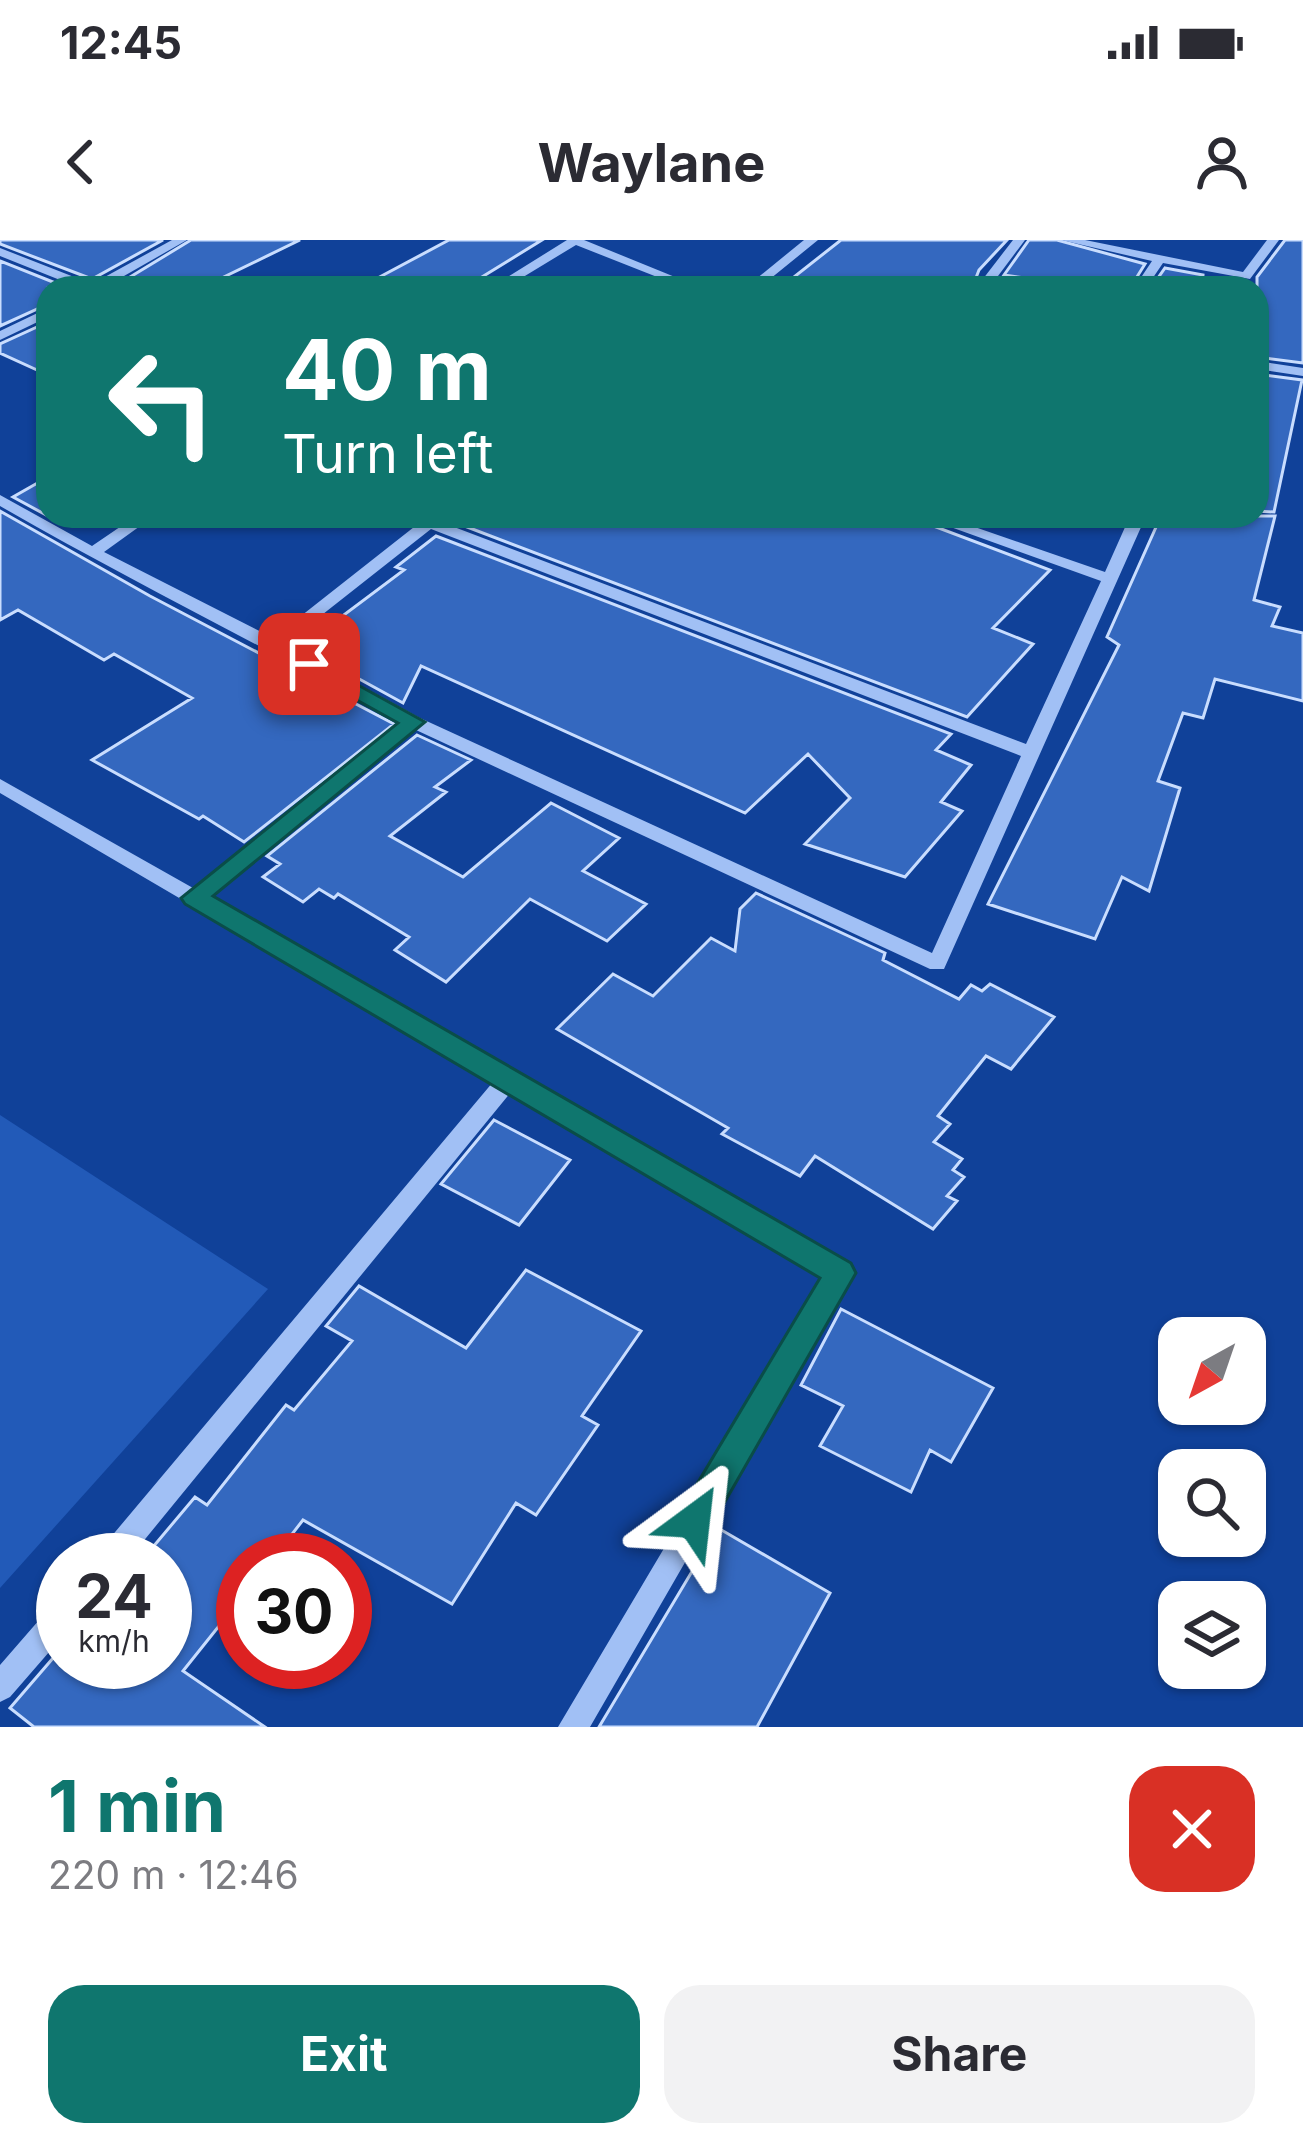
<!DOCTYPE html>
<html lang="en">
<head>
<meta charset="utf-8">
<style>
	:root { --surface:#fff; --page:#f2f2f3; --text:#2b2b33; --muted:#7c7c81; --accent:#0f766e }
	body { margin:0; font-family:Inter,sans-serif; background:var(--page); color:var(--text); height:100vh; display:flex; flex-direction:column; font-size:45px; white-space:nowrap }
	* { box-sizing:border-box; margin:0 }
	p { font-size:39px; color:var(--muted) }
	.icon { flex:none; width:66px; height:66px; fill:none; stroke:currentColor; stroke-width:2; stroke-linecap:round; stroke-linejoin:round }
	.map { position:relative; height:1487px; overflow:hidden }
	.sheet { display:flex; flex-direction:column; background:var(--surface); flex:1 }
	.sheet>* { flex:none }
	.banner { position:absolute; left:36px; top:36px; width:1233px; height:252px; border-radius:36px; box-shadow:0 3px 9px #0004; background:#0f766e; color:#fff; overflow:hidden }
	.needle { width:78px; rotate:220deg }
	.buttons { position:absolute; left:1158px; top:1077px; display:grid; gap:24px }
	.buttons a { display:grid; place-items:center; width:108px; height:108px; border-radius:24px; background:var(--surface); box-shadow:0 3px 9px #0004; font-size:60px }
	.speed { position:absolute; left:36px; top:1293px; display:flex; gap:24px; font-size:60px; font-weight:700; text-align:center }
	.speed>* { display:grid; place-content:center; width:156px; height:156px; border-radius:50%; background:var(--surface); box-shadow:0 3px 9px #0004; line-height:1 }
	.speed small { font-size:30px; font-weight:400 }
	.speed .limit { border:18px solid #d22; background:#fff; color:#111 }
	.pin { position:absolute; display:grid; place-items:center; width:102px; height:102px; color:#fff; margin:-51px; border-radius:24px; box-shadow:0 6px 18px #0006 }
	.me { position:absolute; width:132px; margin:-66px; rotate:30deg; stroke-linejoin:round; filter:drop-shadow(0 0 9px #0008) }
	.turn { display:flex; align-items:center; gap:42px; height:252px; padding:0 48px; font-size:54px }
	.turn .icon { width:156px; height:156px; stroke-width:2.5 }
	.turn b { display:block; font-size:84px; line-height:102px }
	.round { display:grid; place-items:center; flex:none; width:126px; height:126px; border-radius:36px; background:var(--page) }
	.overview { display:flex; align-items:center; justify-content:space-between; height:204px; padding:0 48px }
	h1 { font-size:72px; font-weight:700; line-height:90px; color:var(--accent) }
	.cta { display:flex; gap:24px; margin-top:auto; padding:24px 48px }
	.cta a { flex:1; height:138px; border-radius:36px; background:var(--accent); color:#fff; font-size:48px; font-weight:700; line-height:138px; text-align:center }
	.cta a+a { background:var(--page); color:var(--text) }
	.status { display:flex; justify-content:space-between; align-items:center; height:84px; padding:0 60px; background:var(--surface); direction:ltr }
	.status svg { height:33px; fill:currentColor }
	header { display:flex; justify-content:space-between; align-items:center; height:156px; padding:0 48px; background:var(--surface); font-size:54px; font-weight:700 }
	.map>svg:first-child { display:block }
</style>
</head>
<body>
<div class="status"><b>12:45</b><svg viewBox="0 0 49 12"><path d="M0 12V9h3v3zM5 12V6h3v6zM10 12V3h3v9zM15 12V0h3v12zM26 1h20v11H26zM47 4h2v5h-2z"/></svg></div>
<header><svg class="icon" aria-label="back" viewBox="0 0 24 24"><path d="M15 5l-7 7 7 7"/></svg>Waylane<svg class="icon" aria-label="person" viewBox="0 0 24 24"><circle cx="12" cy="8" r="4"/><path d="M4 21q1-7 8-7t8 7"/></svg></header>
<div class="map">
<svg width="1303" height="1487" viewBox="0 0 1303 1487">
	<rect width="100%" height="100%" fill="#104199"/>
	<path fill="#225ab8" d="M 0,875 L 268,1049 L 0,1348 Z"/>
	<path fill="#3468bf" stroke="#c9ddfe" stroke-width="3" d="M 0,0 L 163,0 L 92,39 L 0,4 Z
		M 191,0 L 300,0 L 201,48 L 112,48 Z
		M 449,0 L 542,0 L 464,48 L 359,48 Z
		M 841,0 L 1007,0 L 979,30 L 972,48 L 780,48 Z
		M 1029,0 L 1057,0 L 1145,24 L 1130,48 L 1093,48 L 1004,35 Z
		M 1285,0 L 1303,0 L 1303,123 L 1257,117 L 1257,37 Z
		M 0,21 L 68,48 L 48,48 L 48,64 L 0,86 Z
		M 1165,28 L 1203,35 L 1202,48 L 1151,48 Z
		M 48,82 L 48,135 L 0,113 L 0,104 Z
		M 1257,134 L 1302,140 L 1274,272 L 1257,271 Z
		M 48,237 L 48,276 L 13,257 Z
		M 0,271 L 150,356 L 394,484 L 244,602 L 203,576 L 199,579 L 92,520 L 192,458 L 114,414 L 104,420 L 18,370 L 0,380 Z
		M 462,276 L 907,276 L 1050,330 L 993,388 L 1033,404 L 967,477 L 454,282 Z
		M 1161,276 L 1275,276 L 1254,360 L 1280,367 L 1272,386 L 1303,393 L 1303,461 L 1215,439 L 1203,478 L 1183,473 L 1158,541 L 1180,548 L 1149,651 L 1122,637 L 1095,699 L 988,664 L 1119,405 L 1107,397 Z
		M 436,296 L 951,494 L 936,510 L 971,525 L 941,562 L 962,571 L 905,637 L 805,604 L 850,558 L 808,514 L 745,573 L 421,426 L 403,463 L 301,407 L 404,330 L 396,327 Z
		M 417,495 L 471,520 L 435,547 L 446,552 L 390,596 L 463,637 L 551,563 L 619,598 L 583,631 L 646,664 L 607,701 L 530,659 L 446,742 L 395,710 L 409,697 L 338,654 L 334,658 L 319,649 L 303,662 L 263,637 L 280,624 L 267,616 Z
		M 756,653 L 885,713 L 883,720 L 959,759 L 971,745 L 982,751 L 990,744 L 1054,777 L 1011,829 L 986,816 L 938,876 L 950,884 L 934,902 L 962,919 L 953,930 L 964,937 L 947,956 L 957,961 L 933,989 L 815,916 L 800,936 L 722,894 L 728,888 L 557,789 L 613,734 L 653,756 L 711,698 L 735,711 L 740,669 Z
		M 494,880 L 570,920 L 519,985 L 441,944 Z
		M 526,1030 L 641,1091 L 582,1176 L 598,1185 L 536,1275 L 516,1263 L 452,1364 L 303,1280 L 272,1320 L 243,1320 L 243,1356 L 183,1431 L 265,1487 L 34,1487 L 10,1468 L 60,1410 L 63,1422 L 165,1422 L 165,1320 L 142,1320 L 195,1257 L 207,1265 L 286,1165 L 294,1170 L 352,1101 L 326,1086 L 359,1046 L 466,1108 Z
		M 841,1069 L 993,1148 L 951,1222 L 930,1210 L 911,1252 L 820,1206 L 843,1166 L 801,1145 Z
		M 718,1288 L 830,1353 L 757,1487 L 599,1487 Z"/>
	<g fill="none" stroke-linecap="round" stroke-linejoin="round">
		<path fill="#a1c0f5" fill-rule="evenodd" d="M 172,0 L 187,0 L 103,48 L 80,48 L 0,16 L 0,8 L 92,44 Z
			M 567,0 L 584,0 L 702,48 L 685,48 L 576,5 L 505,48 L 490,48 Z
			M 804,0 L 818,0 L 759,48 L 745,48 Z
			M 1013,0 L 1025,0 L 989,48 L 976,48 Z
			M 1061,0 L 1085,0 L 1243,32 L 1267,0 L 1279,0 L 1250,39 L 1163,23 L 1146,48 L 1134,48 L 1152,21 Z
			M 48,68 L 48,77 L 0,100 L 0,91 Z
			M 1257,121 L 1303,128 L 1303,136 L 1257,129 Z
			M 0,255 L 92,306 L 136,276 L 154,276 L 104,312 L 273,398 L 428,276 L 446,276 L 441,282 L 1026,504 L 1101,341 L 920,276 L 943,276 L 1105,332 L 1130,276 L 1146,276 L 944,729 L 930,729 L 416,490 L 209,657 L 849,1026 L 852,1033 L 590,1487 L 558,1487 L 825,1037 L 511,852 L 128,1320 L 96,1320 L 100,1310 L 493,842 L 0,553 L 0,539 L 193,648 L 402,483 C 269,409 132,342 0,266 ZM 431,289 L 1021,516 L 932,713 L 420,478 L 285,404 Z
			M 63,1360 L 63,1396 L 10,1457 L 0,1462 L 0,1425 L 53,1364 Z"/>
	</g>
	<path fill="#0f766e" stroke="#0a4d48" stroke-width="3" d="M 309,418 L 425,482 L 213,656 L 851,1023 L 856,1033 L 707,1293 L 694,1298 L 682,1293 L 676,1281 L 682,1269 L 820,1038 L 185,664 L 181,658 L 398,483 L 301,429 L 301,420 Z"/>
</svg>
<div class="buttons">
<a><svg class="needle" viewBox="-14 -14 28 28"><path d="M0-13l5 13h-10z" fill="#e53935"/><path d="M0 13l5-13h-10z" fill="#7c7c81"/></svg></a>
<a><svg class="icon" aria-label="search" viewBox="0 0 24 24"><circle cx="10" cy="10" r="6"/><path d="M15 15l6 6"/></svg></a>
<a><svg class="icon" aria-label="layers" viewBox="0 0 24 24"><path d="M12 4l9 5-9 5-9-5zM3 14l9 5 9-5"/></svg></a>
</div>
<div class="speed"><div>24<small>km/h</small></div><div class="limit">30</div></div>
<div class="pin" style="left:309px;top:424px;background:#d93025"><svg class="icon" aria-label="arrive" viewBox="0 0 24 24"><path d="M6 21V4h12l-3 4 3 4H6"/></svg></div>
<svg class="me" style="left:694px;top:1281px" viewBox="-20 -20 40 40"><path d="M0-17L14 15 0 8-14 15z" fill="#0f766e" stroke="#fff" stroke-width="4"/></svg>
<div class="banner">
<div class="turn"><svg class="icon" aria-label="left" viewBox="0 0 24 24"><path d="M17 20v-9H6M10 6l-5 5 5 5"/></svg><div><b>40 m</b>Turn left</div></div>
</div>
</div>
<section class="sheet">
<div class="overview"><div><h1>1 min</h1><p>220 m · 12:46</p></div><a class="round" style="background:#d93025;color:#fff"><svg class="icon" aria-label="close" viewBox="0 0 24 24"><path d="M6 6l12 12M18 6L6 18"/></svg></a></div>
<div class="cta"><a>Exit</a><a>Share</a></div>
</section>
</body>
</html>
